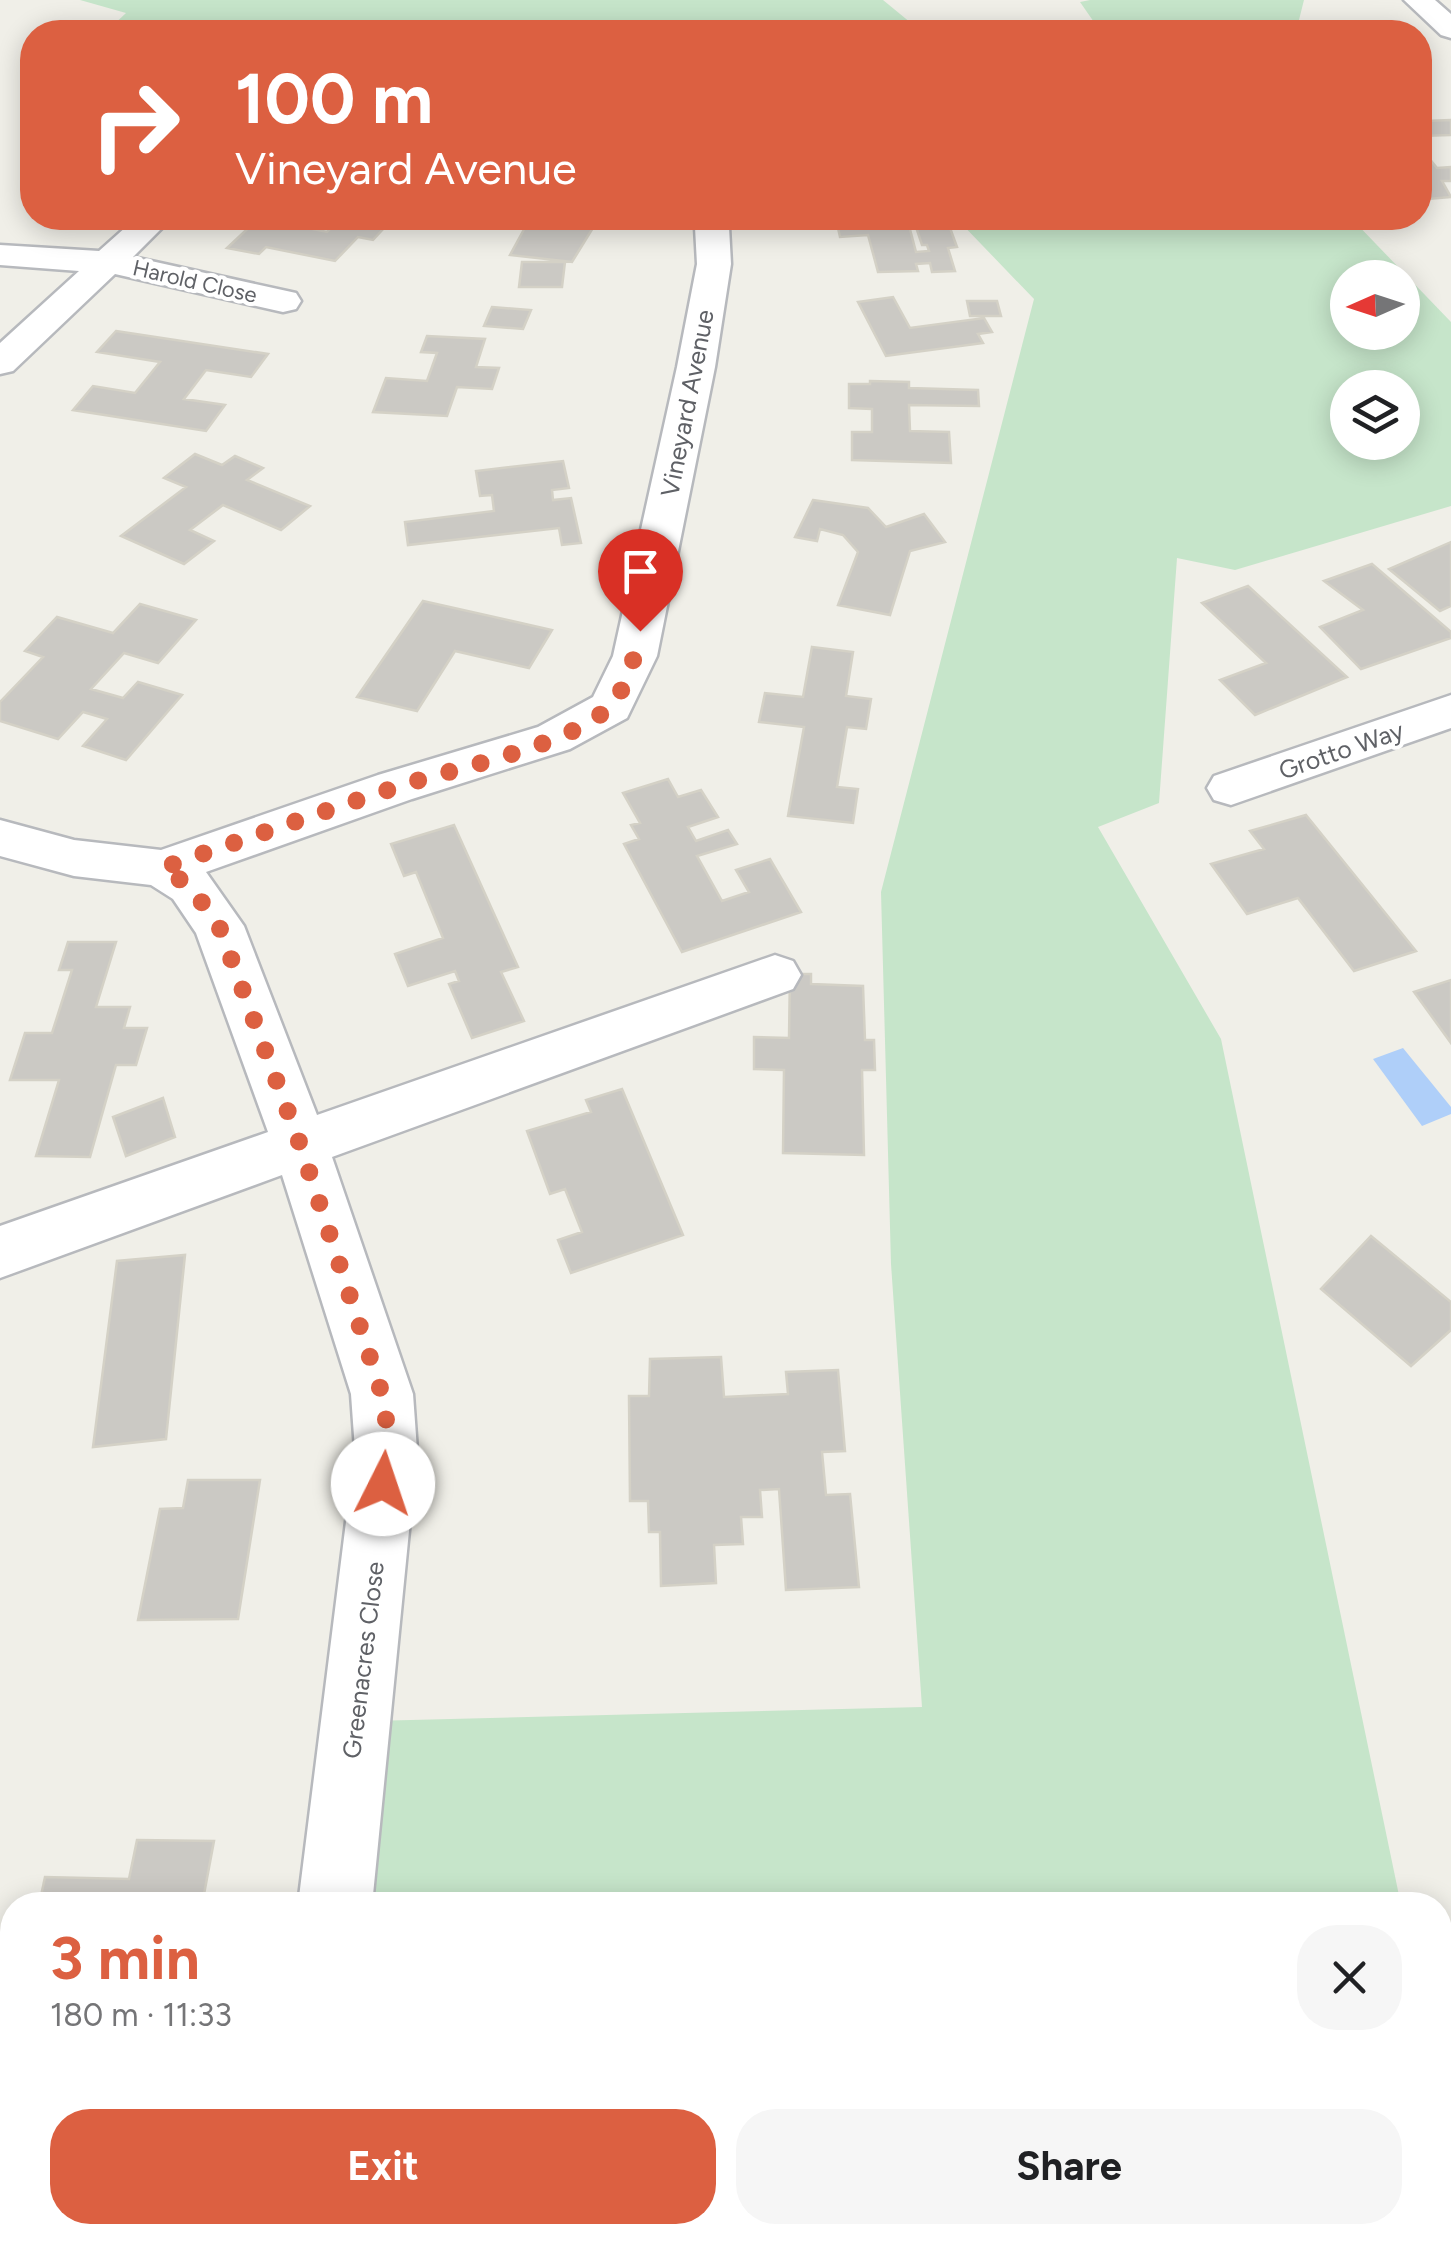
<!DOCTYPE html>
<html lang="en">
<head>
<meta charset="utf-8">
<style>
	:root { --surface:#fff; --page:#f6f6f6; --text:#202124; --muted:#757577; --accent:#dc6041 }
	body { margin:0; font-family:Figtree,sans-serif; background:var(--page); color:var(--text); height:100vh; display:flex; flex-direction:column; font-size:38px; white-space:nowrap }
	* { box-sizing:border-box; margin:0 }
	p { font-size:32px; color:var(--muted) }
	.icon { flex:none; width:55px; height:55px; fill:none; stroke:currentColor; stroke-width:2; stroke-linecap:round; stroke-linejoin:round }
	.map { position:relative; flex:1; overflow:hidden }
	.drawer { position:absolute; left:0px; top:1892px; width:1452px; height:352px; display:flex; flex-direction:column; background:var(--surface); border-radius:40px 40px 0 0; box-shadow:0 5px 25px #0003 }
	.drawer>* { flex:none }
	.banner { position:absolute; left:20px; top:20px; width:1412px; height:210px; border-radius:40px; box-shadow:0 5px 25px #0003; background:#dc6041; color:#fff; overflow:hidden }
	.needle { width:65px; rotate:267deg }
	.fabs { position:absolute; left:1330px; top:260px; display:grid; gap:20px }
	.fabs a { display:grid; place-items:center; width:90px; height:90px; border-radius:50%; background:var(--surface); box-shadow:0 5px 25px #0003; font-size:50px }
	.pin { position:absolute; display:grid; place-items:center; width:85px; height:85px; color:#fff; margin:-102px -42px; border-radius:50% 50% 50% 0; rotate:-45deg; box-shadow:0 0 10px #0007 }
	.pin .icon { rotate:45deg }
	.me { position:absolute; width:110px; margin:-55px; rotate:4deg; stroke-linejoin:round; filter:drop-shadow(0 0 8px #0008) }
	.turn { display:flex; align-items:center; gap:35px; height:210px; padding:0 50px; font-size:45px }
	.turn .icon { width:130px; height:130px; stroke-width:2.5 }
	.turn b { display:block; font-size:70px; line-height:85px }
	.round { display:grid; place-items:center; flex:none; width:105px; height:105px; border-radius:40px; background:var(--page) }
	.head { display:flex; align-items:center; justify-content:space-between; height:170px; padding:0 50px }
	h1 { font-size:60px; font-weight:700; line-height:75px; color:var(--accent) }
	.action { display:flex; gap:20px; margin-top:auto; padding:20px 50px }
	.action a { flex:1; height:115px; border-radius:40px; background:var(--accent); color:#fff; font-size:40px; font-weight:700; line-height:115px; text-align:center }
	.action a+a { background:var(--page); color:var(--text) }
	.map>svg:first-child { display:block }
</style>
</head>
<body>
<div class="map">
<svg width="1451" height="2243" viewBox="0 0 1451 2243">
	<rect width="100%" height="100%" fill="#f0efe8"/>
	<path fill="#c6e5ca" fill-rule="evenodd" d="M 80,0 L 883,0 L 922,32 L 106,32 L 126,13 Z
		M 1090,0 L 1304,0 L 1296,32 L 1116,32 L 1124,30 L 1096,25 L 1080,2 Z
		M 956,218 L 1351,218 L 1451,322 L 1451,506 L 1235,570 L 1177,558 L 1159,803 L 1098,827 L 1221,1039 L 1401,1905 L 353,1905 L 371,1721 L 922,1707 L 891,1264 L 881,892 L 1034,299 ZM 1348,278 L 1402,278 L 1402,332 L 1348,332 ZM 1348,388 L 1402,388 L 1402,442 L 1348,442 Z
		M 1440,2094 L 1451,2148 L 1451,2243 L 952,2243 L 951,2233 L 1440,2232 Z"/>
	<path fill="#afcff9" d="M 1403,1048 L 1451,1107 L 1451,1114 L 1422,1126 L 1373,1059 Z"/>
	<path fill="#cbc9c4" stroke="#d4d1c6" stroke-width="2.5" d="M 1420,114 L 1425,121 L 1451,120 L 1451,135 L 1420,136 Z
		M 1424,152 L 1437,168 L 1451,167 L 1451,181 L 1442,181 L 1451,197 L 1428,199 L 1420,189 L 1420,153 Z
		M 259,218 L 327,232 L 341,218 L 386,218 L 378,226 L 385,227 L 373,240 L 358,237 L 335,261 L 266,247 L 259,254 L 227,248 Z
		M 509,218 L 599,218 L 572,262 L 510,255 L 528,222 Z
		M 907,218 L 916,252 L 929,251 L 927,245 L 922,245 L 916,227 L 949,225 L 957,247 L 948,248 L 955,271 L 932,272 L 930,263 L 916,264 L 918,271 L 878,272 L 868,235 L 840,237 L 836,219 Z
		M 522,262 L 565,262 L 562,287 L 519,287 Z
		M 893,297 L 910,328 L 984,318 L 992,332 L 978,334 L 983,343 L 886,356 L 858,302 Z
		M 967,301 L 997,301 L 1001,316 L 970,316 Z
		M 492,307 L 531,310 L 523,329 L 484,326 Z
		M 116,331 L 268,354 L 251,377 L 206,370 L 184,399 L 225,405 L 206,431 L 73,410 L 93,386 L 135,393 L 160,362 L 97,352 Z
		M 427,336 L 485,339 L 476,367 L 499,368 L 492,389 L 457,387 L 447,416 L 373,412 L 386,378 L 427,381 L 437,353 L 421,352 Z
		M 870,381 L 909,382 L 909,388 L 978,390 L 979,406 L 909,405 L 910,431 L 949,432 L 951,463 L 852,460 L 852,432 L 872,432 L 872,409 L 849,408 L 849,384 L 870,384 Z
		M 195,454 L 222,465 L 235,456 L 263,468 L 247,480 L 310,506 L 281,530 L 223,505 L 190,530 L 214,541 L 184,564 L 121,536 L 186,487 L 164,478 Z
		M 563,461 L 569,488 L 552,490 L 553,500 L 571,498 L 581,543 L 562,545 L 559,528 L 408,545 L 405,522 L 494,511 L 492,495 L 480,496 L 476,471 Z
		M 813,500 L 868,508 L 886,527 L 924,514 L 945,542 L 910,551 L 890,615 L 838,605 L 858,552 L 843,535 L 820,529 L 817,541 L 795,537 Z
		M 1451,542 L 1451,606 L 1440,611 L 1389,569 Z
		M 1372,564 L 1451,632 L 1451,638 L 1361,669 L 1320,627 L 1363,610 L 1324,581 Z
		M 1248,586 L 1347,677 L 1255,715 L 1220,680 L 1266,663 L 1202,603 Z
		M 423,601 L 552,630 L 529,668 L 455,651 L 417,711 L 357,697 Z
		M 140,604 L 196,620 L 158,663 L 124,653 L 91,689 L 123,698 L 138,682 L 182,695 L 126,760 L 83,746 L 107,719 L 83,712 L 58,739 L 0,721 L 0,702 L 43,657 L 25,651 L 57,617 L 113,633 Z
		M 812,647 L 853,652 L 846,696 L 871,699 L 866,729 L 847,727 L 837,787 L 858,789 L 853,823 L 788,816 L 804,727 L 759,722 L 765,693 L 803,697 Z
		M 668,779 L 678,797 L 701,790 L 718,817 L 688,827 L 696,841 L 728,830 L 737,844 L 697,856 L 722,901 L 749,892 L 736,870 L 770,859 L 801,912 L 682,952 L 624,844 L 639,839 L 631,825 L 640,823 L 623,793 Z
		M 1306,815 L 1416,951 L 1354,971 L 1298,898 L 1247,914 L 1211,864 L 1264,849 L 1250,831 Z
		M 454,825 L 518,967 L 501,972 L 524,1021 L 472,1038 L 449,984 L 459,981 L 455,971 L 408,986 L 395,954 L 443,938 L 416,872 L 404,876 L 391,844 Z
		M 68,942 L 116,942 L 96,1007 L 130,1007 L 124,1028 L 147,1028 L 136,1065 L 116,1065 L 90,1157 L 36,1156 L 59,1080 L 10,1080 L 25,1033 L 52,1033 L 72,970 L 59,970 Z
		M 790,974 L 811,974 L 811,984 L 863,986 L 865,1040 L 874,1040 L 875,1070 L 862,1070 L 864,1155 L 783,1153 L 784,1070 L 754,1069 L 754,1037 L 789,1038 Z
		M 1451,980 L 1451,1043 L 1414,992 Z
		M 622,1089 L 683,1235 L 571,1273 L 558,1240 L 582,1232 L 565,1189 L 550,1194 L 527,1131 L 591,1112 L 586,1100 Z
		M 163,1098 L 175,1137 L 126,1156 L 113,1117 Z
		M 1371,1236 L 1451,1302 L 1451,1330 L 1411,1366 L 1321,1289 Z
		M 185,1255 L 166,1439 L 93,1447 L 117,1261 Z
		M 721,1357 L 724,1397 L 788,1394 L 786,1372 L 838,1370 L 845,1451 L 822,1452 L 826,1495 L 850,1494 L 859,1587 L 786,1590 L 779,1489 L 760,1490 L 762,1517 L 741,1517 L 743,1544 L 714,1545 L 716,1583 L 661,1586 L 660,1532 L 649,1532 L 648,1501 L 630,1501 L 629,1396 L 649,1396 L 650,1359 Z
		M 188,1480 L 260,1480 L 238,1619 L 138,1620 L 160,1509 L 183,1508 Z
		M 137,1840 L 214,1841 L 202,1905 L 39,1905 L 45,1877 L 129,1879 Z
		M 682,2232 L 801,2232 L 803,2243 L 684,2243 Z
		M 831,2232 L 898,2232 L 900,2243 L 832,2243 Z"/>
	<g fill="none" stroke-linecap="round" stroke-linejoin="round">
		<g stroke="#b7b9bd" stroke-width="5">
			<path id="minor" d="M 1404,0 L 1435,0 L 1451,14 L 1451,38 L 1441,35 Z
				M 136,218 L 172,218 L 133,257 L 296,293 L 301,301 L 296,309 L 283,312 L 115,274 L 13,371 L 0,374 L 0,343 L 79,271 L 0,265 L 0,245 L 99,251 Z
				M 715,218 L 724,220 L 729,227 L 731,264 L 715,367 L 657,656 L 627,718 L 570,749 L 412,799 L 206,872 L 244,926 L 317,1115 L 775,955 L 793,961 L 801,975 L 793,989 L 332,1157 L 413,1394 L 417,1450 L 372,1905 L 298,1905 L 355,1450 L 351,1394 L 282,1175 L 0,1278 L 0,1226 L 268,1132 L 196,933 L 173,899 L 151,885 L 74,876 L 0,856 L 0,820 L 74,840 L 161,850 L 378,775 L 538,727 L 593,697 L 613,656 L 677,367 L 697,264 L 695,227 L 700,220 Z
				M 1451,695 L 1451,728 L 1231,805 L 1214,800 L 1207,788 L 1214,776 Z
				M 259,2232 L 341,2232 L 340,2243 L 258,2243 Z"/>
		</g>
		<use href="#minor" fill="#fff" fill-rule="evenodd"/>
	</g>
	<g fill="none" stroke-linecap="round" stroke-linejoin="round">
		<path stroke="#dc6041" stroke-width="18" stroke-dasharray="0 32.4" d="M 383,1484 L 387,1426 L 382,1394 L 301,1147 L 219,926 L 190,886 L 162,868 C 239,841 316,814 394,788 C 449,769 568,747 608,708 C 627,690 635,656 640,631"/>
	</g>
	<g text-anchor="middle" stroke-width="8" stroke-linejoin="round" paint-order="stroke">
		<g font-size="22" fill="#5f6166" stroke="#fff">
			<text transform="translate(195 281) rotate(13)" y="8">Harold Close</text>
		</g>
		<g font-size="25" fill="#5f6166" stroke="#fff">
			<text transform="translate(687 403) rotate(-79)" y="9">Vineyard Avenue</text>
			<text transform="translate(1341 750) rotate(-19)" y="9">Grotto Way</text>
			<text transform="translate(363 1660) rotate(-83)" y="9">Greenacres Close</text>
		</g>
	</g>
</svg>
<div class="fabs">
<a><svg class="needle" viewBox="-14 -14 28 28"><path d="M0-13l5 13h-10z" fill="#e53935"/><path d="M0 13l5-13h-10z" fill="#757577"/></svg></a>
<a><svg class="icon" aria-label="layers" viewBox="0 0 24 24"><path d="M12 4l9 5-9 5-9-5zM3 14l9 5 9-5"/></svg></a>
</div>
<div class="pin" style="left:640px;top:631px;background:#d93025"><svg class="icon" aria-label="arrive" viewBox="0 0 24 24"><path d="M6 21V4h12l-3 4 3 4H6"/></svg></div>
<svg class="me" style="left:383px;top:1484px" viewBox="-20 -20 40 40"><circle r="19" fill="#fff"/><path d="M0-13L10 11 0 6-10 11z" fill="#dc6041"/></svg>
<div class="banner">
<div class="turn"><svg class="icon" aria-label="right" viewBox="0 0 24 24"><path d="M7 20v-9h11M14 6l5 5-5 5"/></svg><div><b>100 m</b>Vineyard Avenue</div></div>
</div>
<section class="drawer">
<div class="head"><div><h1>3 min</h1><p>180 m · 11:33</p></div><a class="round"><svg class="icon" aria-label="close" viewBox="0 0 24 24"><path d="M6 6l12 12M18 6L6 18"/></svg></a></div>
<div class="action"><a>Exit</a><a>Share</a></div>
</section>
</div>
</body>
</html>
